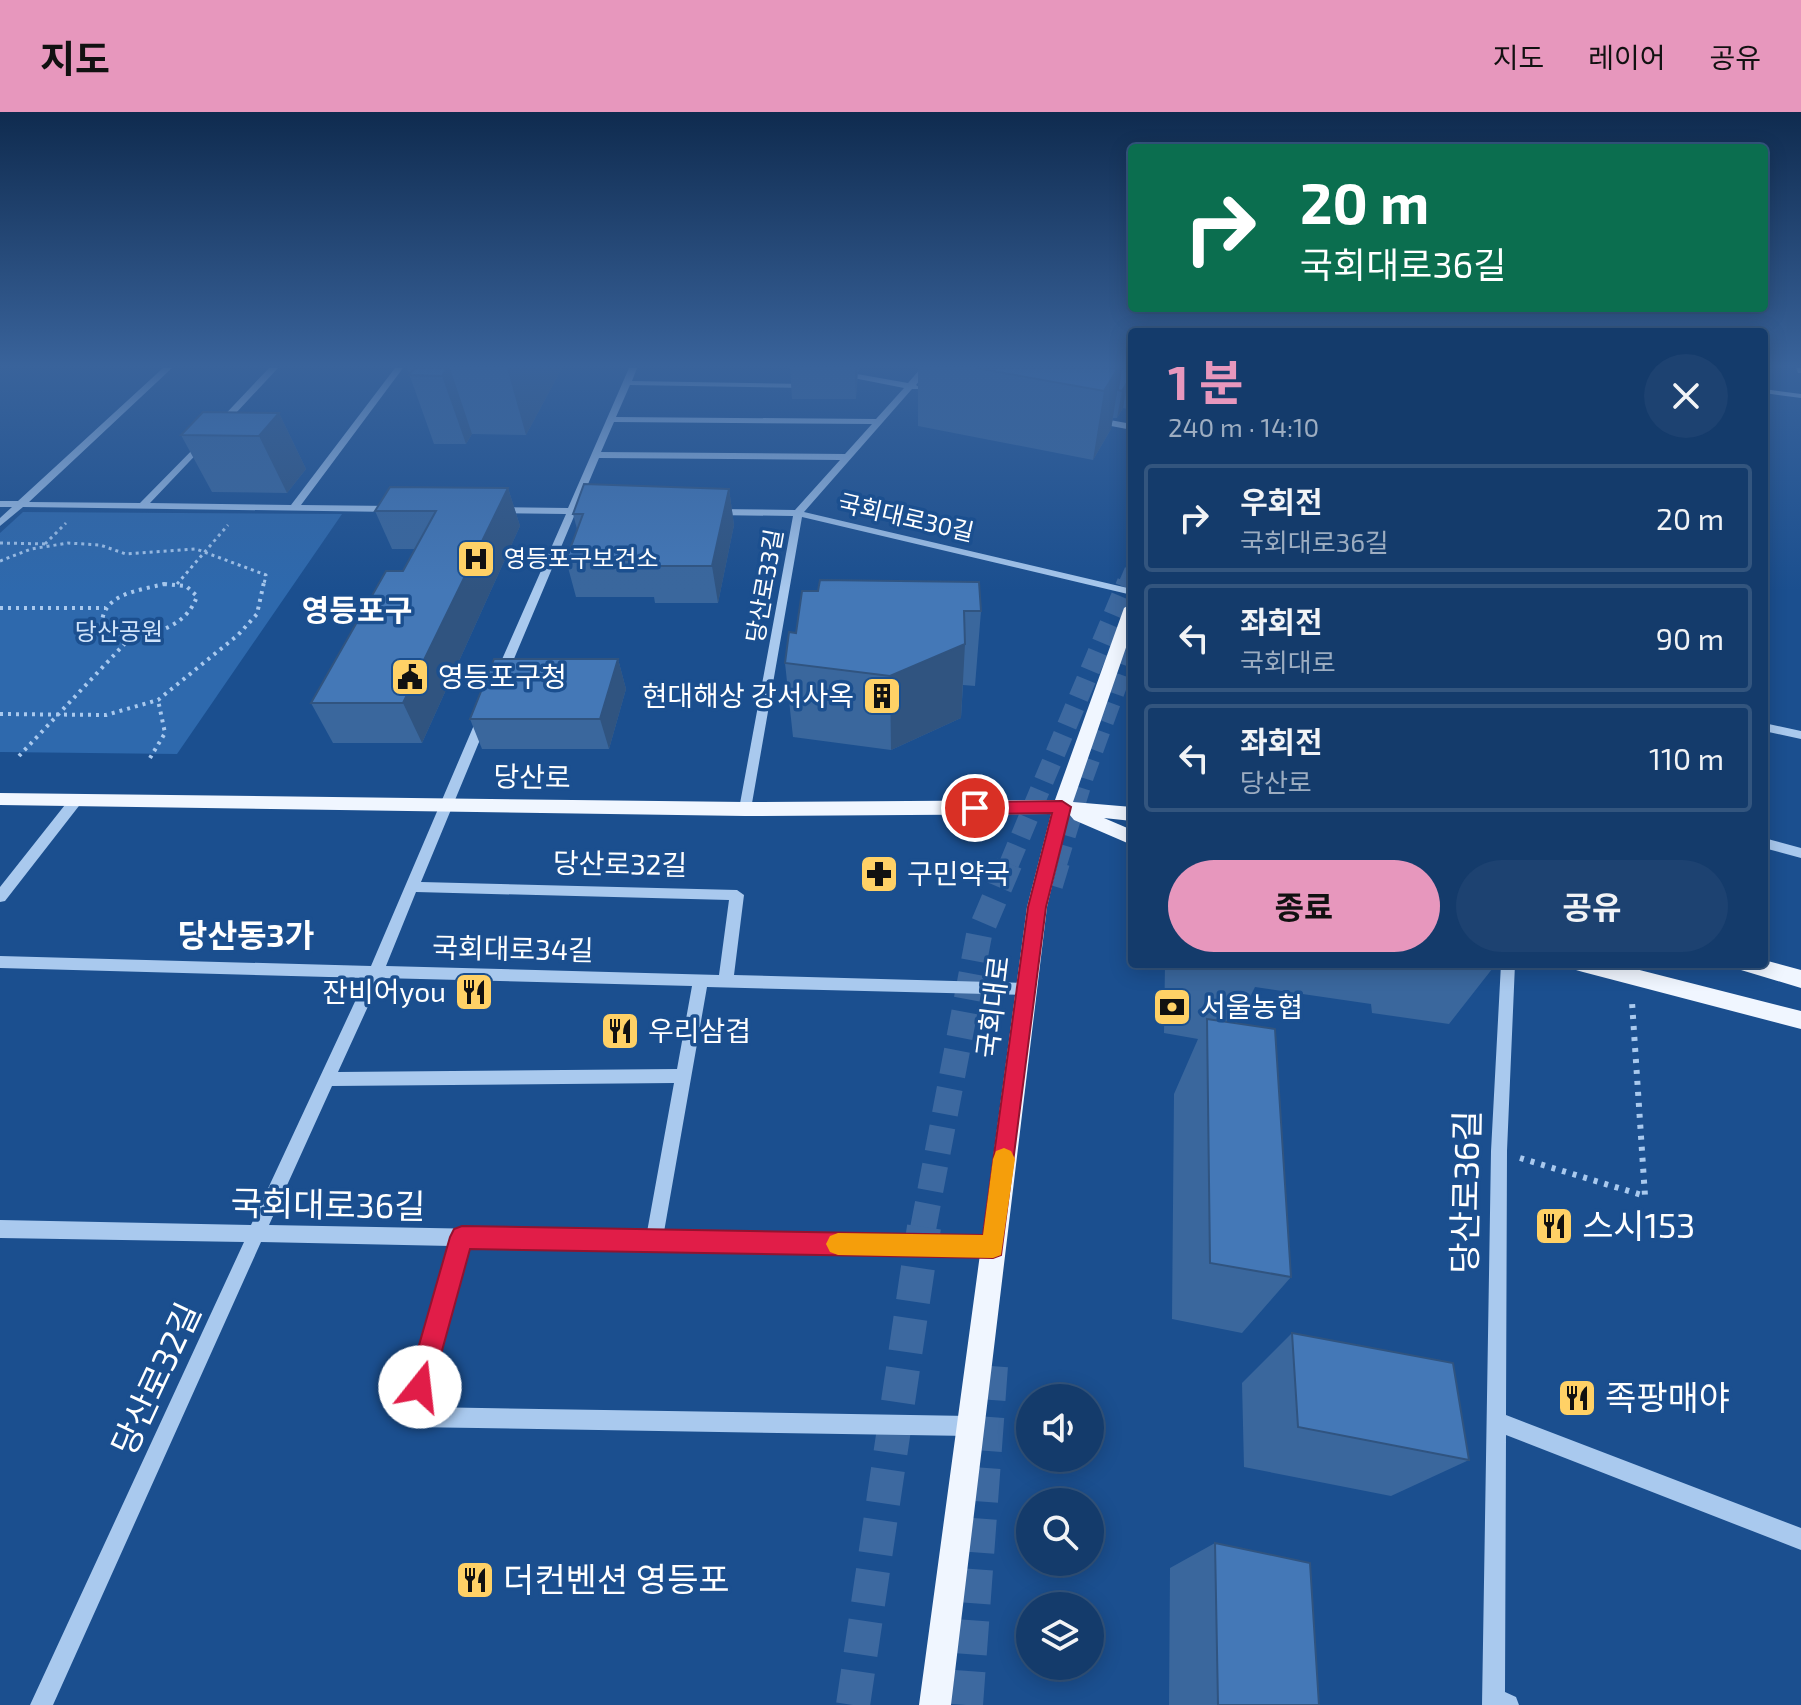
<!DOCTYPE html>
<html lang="ko">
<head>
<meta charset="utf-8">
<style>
	:root { --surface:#143b6b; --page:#1d4271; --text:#f1f3f6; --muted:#9dadc1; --line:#33557e; --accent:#e797bd }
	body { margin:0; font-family:"Exo 2","Noto Sans KR",sans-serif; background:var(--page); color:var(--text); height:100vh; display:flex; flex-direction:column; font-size:30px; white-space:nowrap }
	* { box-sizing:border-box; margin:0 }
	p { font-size:26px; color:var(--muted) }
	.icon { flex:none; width:44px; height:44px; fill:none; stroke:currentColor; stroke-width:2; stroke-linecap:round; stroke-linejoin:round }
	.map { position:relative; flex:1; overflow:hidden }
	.drawer { position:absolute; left:1128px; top:216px; width:640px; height:640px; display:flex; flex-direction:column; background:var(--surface); border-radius:8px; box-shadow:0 4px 20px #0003,0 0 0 2px var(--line) }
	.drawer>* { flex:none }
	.top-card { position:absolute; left:1128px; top:32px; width:640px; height:168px; border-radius:8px; box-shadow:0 4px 20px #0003,0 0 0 2px var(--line); background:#0b6e4f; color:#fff; overflow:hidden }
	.tools { position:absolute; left:1016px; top:1272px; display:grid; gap:16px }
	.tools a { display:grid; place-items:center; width:88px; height:88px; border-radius:50%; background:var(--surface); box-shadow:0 4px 20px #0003,0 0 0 2px var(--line); font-size:40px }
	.pin { position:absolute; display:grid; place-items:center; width:68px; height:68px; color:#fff; margin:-34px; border:4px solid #fff; border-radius:50%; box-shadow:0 2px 8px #0007 }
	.me { position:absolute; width:88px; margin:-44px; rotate:16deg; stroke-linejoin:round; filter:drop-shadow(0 0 6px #0008) }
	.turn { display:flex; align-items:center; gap:28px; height:168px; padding:0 40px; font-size:36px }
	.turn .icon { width:104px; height:104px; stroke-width:2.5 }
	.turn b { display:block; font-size:56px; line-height:68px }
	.round { display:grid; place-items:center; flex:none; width:84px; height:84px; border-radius:42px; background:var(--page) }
	.overview { display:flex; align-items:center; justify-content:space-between; height:136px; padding:0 40px }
	h1 { font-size:48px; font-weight:700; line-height:60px; color:var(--accent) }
	.action { display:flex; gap:16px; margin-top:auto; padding:16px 40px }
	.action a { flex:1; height:92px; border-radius:48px; background:var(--accent); color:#111; font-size:32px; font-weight:700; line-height:92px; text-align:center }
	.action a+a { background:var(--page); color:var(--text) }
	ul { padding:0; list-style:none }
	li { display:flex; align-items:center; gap:24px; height:108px; margin:0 16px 12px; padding:0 24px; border:4px solid var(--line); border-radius:8px }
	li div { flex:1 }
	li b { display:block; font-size:30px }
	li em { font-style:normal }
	header { display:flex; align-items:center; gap:48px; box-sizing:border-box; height:112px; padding:0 40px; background:var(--accent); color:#111 }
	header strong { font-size:38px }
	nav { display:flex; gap:44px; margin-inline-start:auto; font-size:28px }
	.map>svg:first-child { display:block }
</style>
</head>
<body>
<header>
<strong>지도</strong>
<nav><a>지도</a><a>레이어</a><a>공유</a></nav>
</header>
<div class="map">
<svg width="1801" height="1593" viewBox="0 0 1801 1593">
	<rect width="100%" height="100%" fill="#1b4f8f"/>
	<path fill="#2e69ad" d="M 23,400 L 342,402 L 177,642 L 0,640 L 0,421 Z"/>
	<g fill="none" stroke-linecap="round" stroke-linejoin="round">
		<path stroke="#3d69a0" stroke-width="15" stroke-dasharray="15 8" stroke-linecap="butt" d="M 1126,472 L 1132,458"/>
		<path stroke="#3d69a0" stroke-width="20" stroke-dasharray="20 10" stroke-linecap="butt" d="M 1009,752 L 1127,470
			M 1057,752 L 1084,664 L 1132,532"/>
		<path stroke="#3d69a0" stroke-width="26" stroke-dasharray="26 13" stroke-linecap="butt" d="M 1050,773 L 1057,750
			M 923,1117 L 979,823 L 1010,750"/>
		<path stroke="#3d69a0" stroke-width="34" stroke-dasharray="34 17" stroke-linecap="butt" d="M 853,1593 L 924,1115
			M 966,1593 L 992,1240"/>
		<path stroke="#a9c9ee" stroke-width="3" stroke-dasharray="3 4" stroke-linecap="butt" d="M 0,431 L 49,432
			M 45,432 L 66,411
			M 0,449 L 31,437 L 68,431 L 100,433 L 126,442 L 196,437 L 266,463 L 264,472
			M 177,472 L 228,413"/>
		<path stroke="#a9c9ee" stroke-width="4" stroke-dasharray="3 5" stroke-linecap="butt" d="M 164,472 L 186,474 L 197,484 C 185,521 135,530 102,517 C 99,482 137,479 164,472 Z
			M 0,496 L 105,496
			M 0,602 L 106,603 L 158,588 L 238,523 L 257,502 L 264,470
			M 19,644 L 132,524
			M 150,646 L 165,621 L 158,588"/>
		<path stroke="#a9c9ee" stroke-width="6" stroke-dasharray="4 7" stroke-linecap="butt" d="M 1520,1046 L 1645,1084 L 1632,890"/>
		<path fill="#a9c9ee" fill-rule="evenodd" d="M 163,256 L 172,256 L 29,390 L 140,391 L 204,326 L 207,327 L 207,331 L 150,391 L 291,393 L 395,256 L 403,256 L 301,393 L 393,394 L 398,397 L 393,400 L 23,395 L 0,414 L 0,406 L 12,395 L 0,395 L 0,389 L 18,389 Z
			M 269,256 L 278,256 L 222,316 L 216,316 L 216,312 Z
			M 629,256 L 637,256 L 632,269 L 803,272 L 808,268 L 812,270 L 805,276 L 630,273 L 616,305 L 876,307 L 904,276 L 803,256 L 823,256 L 908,271 L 921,256 L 930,256 L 916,273 L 919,275 L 918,277 L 912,277 L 804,400 L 1132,477 L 1132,483 L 802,405 L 751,697 L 750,700 L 740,700 L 739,697 L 793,404 L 714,403 L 709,400 L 714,397 L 795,398 L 840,348 L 599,346 L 578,396 L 586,399 L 575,402 L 508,561 L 502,565 L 496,561 L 566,402 L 498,401 L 493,398 L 498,395 L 568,396 ZM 614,310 L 872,312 L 845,342 L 601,340 Z
			M 1796,256 L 1801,256 L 1801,261 L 1798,261 Z
			M 1764,277 L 1801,282 L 1801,286 L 1764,281 Z
			M 1093,305 L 1132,312 L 1132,318 L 1090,310 L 1089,308 Z
			M 483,602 L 489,606 L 421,770 L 737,778 L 744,783 L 734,863 L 1025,871 L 1030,873 L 1032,877 L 1030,881 L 1025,883 L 707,875 L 664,1120 L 993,1126 L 999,1129 L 1002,1135 L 999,1141 L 993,1144 L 468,1134 L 424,1295 L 970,1304 L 977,1307 L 980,1314 L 977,1321 L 970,1324 L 411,1315 L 404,1312 L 401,1305 L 451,1134 L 261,1130 L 53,1593 L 30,1593 L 244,1130 L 0,1126 L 0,1108 L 251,1113 L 366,866 L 0,856 L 0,844 L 371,854 L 477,606 ZM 416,780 L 729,788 L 719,863 L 386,854 ZM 381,866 L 692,874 L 677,957 L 338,960 ZM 674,971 L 647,1120 L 269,1113 L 332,974 Z
			M 1764,611 L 1801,619 L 1801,627 L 1764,619 Z
			M 77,682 L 82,684 L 83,687 L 82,690 L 5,789 L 0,790 L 0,775 L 72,684 Z
			M 1764,726 L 1801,736 L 1801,746 L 1764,736 Z
			M 1501,852 L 1515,852 L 1507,1039 L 1506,1303 L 1801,1416 L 1801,1438 L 1506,1323 L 1505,1580 L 1516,1585 L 1519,1593 L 1482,1593 L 1491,1039 Z"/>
		<path fill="#f0f6ff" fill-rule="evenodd" d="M 1132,491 L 1132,518 L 1073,690 L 1132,695 L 1132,709 L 1104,706 L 1132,718 L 1132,733 L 1074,708 L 1069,702 L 1047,795 L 951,1593 L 919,1593 L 1027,795 L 1051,702 L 745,704 L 0,693 L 0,681 L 745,690 L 1055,688 L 1124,496 Z
			M 1764,848 L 1801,858 L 1801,876 L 1741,858 L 1738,852 L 1764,852 Z
			M 1573,852 L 1616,852 L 1801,899 L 1801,917 L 1583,860 L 1576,858 Z"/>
	</g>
	<path fill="#3a679d" d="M 407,256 L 562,256 L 526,323 L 472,322 L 466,332 L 434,332 Z
		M 790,256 L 859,256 L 859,260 L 858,260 L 856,287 L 792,287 Z
		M 918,256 L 1132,256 L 1132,287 L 1127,297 L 1123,296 L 1117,306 L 1113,306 L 1111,317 L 1093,348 L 918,314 Z
		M 279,301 L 306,357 L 287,381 L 212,380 L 181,323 Z
		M 508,376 L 520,414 L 422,631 L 333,631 L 311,591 L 403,459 L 415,437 L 392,437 L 375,399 Z
		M 729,377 L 734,413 L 718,491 L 655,491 L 654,485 L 576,485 L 566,448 L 577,417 L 573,402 Z
		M 802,479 L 981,499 L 975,574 L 963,573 L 961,606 L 891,638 L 793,625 L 785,551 L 796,521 Z
		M 618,547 L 626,577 L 609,637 L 482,637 L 470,607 Z
		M 1165,852 L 1496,852 L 1449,912 L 1372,901 L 1371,892 L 1255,875 L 1237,911 L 1291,1165 L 1242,1221 L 1172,1207 L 1174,982 L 1198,927 L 1164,921 Z
		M 1292,1221 L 1469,1348 L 1391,1384 L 1244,1355 L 1242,1271 Z
		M 1215,1431 L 1319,1593 L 1169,1593 L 1170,1456 Z"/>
	<path fill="#305480" d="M 447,256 L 450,256 L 472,322 L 466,332 L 442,264 Z
		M 507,256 L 562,256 L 526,323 Z
		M 855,256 L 857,256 L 856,287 Z
		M 1118,256 L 1121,256 L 1111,317 L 1093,348 L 1104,279 Z
		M 1132,268 L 1132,287 L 1127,297 Z
		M 1128,269 L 1123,296 L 1117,306 L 1122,279 Z
		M 279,301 L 306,357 L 287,381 L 259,324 Z
		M 508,376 L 520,414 L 422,631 L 403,591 Z
		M 729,377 L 734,413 L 718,491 L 712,454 Z
		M 965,532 L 961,606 L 891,638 L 890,564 Z
		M 618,547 L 626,577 L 609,637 L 600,607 Z"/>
	<path fill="#4478b7" stroke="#305480" stroke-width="2" d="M 415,256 L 447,256 L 442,264 L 409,263 Z
		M 976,256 L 1118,256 L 1104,279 Z
		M 1121,256 L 1132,256 L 1132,268 L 1128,269 L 1122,279 L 1118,278 Z
		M 203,300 L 279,301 L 259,324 L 181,323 Z
		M 584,372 L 729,377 L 712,454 L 647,454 L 648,448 L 566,448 L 583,402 L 573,402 Z
		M 390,375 L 508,376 L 403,591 L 311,591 L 386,459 L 403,459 L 436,399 L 375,399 Z
		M 820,468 L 979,470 L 981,499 L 964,499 L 965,532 L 890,564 L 785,551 L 789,520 L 796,521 L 802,479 L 818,479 Z
		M 494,547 L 618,547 L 600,607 L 470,607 Z
		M 1207,907 L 1275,917 L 1291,1165 L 1210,1151 Z
		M 1292,1221 L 1453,1251 L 1469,1348 L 1298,1315 Z
		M 1215,1431 L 1310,1451 L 1319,1593 L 1218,1593 Z"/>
	<linearGradient id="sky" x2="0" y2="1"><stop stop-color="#0f2b4f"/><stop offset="0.53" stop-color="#39639b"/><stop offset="1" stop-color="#39639b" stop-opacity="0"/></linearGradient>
	<rect width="1801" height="479" fill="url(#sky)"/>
	<path fill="#e11d48" stroke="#92132f" stroke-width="2" d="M 1062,689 L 1071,695 L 1046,795 L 1001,1143 L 993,1146 L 470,1137 L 432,1275 L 429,1284 L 420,1287 L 411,1284 L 407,1275 L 450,1125 L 454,1117 L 462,1114 L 983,1123 L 1028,795 L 1052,701 L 975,702 L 967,696 L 975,690 Z"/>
	<path fill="#f59e0b" d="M 1004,1036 L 1011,1039 L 1015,1047 L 1001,1143 L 993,1146 L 838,1143 L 830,1140 L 826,1132 L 830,1124 L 838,1121 L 983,1123 L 993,1047 L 996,1039 Z"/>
	<defs>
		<g id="hospital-square" transform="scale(2)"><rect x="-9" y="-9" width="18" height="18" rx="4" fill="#ffd166" stroke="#1b4f8f"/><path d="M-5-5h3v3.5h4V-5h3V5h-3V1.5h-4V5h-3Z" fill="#111"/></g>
		<g id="civic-square" transform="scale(2)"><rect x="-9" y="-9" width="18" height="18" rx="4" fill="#ffd166" stroke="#1b4f8f"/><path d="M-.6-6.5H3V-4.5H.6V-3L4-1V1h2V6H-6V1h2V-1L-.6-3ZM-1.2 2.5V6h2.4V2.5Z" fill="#111"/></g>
		<g id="building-square" transform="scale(2)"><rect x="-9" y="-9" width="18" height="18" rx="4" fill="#ffd166" stroke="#1b4f8f"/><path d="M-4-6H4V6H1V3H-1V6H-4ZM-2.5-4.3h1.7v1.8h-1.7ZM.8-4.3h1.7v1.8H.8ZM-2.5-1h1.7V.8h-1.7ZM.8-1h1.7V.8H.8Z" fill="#111"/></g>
		<g id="pharmacy-square" transform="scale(2)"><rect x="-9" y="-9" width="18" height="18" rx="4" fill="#ffd166" stroke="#1b4f8f"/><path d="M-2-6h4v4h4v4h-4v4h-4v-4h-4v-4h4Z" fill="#111"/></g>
		<g id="restaurant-square" transform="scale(2)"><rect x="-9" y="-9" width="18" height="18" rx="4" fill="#ffd166" stroke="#1b4f8f"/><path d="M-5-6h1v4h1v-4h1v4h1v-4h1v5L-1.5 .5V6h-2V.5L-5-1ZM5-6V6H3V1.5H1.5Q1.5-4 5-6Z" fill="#111"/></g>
		<g id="bank-square" transform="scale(2)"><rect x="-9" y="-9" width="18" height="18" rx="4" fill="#ffd166" stroke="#1b4f8f"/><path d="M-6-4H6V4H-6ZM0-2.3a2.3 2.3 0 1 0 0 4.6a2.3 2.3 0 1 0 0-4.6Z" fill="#111"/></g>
	</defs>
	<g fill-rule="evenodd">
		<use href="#hospital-square" x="476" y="447"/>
		<use href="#civic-square" x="410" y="565"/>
		<use href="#building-square" x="882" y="584"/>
		<use href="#pharmacy-square" x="879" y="762"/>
		<use href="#restaurant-square" x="474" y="880"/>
		<use href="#bank-square" x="1172" y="895"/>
		<use href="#restaurant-square" x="620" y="919"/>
		<use href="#restaurant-square" x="1554" y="1114"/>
		<use href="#restaurant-square" x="1577" y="1286"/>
		<use href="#restaurant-square" x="475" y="1468"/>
	</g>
	<g text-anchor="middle" stroke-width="7" stroke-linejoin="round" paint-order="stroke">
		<g font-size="24" fill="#fff" stroke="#1b4f8f">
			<text transform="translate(906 406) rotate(13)" y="8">국회대로30길</text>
			<text transform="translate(765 474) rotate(-80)" y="8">당산로33길</text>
		</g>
		<g font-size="24" fill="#fff" stroke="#1b4f8f" text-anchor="start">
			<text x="504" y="455">영등포구보건소</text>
		</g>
		<g font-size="24" fill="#cfe3fa" stroke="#1b4f8f">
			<text x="119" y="528">당산공원</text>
		</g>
		<g font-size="28" fill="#fff" stroke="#1b4f8f" text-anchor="start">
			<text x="438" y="575">영등포구청</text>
			<text x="854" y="594" text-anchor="end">현대해상 강서사옥</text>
			<text x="907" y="772">구민약국</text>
			<text x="446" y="890" text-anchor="end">잔비어you</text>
			<text x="1200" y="905">서울농협</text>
			<text x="648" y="929">우리삼겹</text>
		</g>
		<g font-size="28" fill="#fff" stroke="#1b4f8f">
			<text transform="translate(532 665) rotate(1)" y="10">당산로</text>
			<text transform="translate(620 752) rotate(1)" y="10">당산로32길</text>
			<text transform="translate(513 837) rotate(1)" y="10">국회대로34길</text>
			<text transform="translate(993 895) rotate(-83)" y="10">국회대로</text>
		</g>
		<g font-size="30" font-weight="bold" fill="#fff" stroke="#1b4f8f">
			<text x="357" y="509">영등포구</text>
		</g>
		<g font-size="32" font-weight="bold" fill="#fff" stroke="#1b4f8f">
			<text x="246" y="835">당산동3가</text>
		</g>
		<g font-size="34" fill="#fff" stroke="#1b4f8f">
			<text transform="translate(1466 1080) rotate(-89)" y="12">당산로36길</text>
			<text transform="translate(328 1093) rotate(1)" y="12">국회대로36길</text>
			<text transform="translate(156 1267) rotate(-65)" y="12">당산로32길</text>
		</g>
		<g font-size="34" fill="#fff" stroke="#1b4f8f" text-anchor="start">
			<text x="1582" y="1126">스시153</text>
			<text x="1605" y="1298">족팡매야</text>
			<text x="503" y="1480">더컨벤션 영등포</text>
		</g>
	</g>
</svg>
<div class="tools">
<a><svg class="icon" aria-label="sound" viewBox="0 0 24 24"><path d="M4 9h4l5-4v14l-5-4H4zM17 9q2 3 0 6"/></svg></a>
<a><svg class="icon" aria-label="search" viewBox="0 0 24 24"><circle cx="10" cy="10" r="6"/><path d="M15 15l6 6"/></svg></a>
<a><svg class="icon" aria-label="layers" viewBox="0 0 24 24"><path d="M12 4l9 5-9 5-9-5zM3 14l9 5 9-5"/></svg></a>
</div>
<div class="pin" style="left:975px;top:696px;background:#d93025"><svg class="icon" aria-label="arrive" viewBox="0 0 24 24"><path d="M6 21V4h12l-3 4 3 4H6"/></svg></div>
<svg class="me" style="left:420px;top:1275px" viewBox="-20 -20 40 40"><circle r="19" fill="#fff"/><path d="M0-13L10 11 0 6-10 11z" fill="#e11d48"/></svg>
<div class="top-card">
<div class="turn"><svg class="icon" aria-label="right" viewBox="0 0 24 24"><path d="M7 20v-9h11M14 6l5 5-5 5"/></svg><div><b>20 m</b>국회대로36길</div></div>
</div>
<section class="drawer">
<div class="overview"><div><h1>1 분</h1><p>240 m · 14:10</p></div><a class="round"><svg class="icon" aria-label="close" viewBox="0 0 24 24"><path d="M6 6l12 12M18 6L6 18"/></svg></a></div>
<ul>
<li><svg class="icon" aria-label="right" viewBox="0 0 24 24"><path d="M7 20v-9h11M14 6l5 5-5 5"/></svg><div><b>우회전</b><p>국회대로36길</p></div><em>20 m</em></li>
<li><svg class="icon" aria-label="left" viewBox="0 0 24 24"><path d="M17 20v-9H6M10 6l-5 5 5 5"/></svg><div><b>좌회전</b><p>국회대로</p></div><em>90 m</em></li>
<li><svg class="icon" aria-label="left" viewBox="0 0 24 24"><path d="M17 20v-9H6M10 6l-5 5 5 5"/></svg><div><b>좌회전</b><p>당산로</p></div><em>110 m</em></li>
</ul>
<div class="action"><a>종료</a><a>공유</a></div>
</section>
</div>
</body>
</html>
